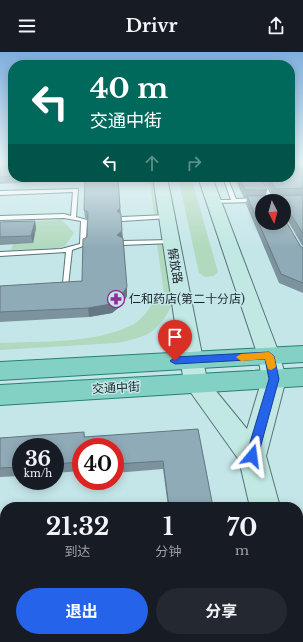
<!DOCTYPE html>
<html lang="zh">
<head>
<meta charset="utf-8">
<style>
	:root { --surface:#171b24; --page:#242831; --text:#f1f3f6; --muted:#9ea1a6; --accent:#2563eb }
	body { margin:0; font-family:"Libre Baskerville","Noto Sans SC",serif; background:var(--page); color:var(--text); height:100vh; display:flex; flex-direction:column; font-size:15px; white-space:nowrap }
	* { box-sizing:border-box; margin:0 }
	p { font-size:13px; color:var(--muted) }
	.icon { flex:none; width:22px; height:22px; fill:none; stroke:currentColor; stroke-width:2; stroke-linecap:round; stroke-linejoin:round }
	.map { position:relative; flex:1; overflow:hidden }
	.details { position:absolute; left:0px; top:450px; width:303px; height:140px; display:flex; flex-direction:column; background:var(--surface); border-radius:16px 16px 0 0; box-shadow:0 2px 10px #0003 }
	.details>* { flex:none }
	.banner { position:absolute; left:8px; top:8px; width:287px; height:122px; border-radius:16px; box-shadow:0 2px 10px #0003; background:#00695c; color:#fff; overflow:hidden }
	.needle { width:26px; rotate:174deg }
	.controls { position:absolute; left:255px; top:142px; display:grid; gap:8px }
	.controls a { display:grid; place-items:center; width:36px; height:36px; border-radius:50%; background:var(--surface); box-shadow:0 2px 10px #0003; font-size:20px }
	.speed { position:absolute; left:12px; top:386px; display:flex; gap:8px; font-size:20px; font-weight:700; text-align:center }
	.speed>* { display:grid; place-content:center; width:52px; height:52px; border-radius:50%; background:var(--surface); box-shadow:0 2px 10px #0003; line-height:1 }
	.speed small { font-size:10px; font-weight:400 }
	.speed .limit { border:6px solid #d22; background:#fff; color:#111 }
	.pin { position:absolute; display:grid; place-items:center; width:34px; height:34px; color:#fff; margin:-41px -17px; border-radius:50% 50% 50% 0; rotate:-45deg; box-shadow:0 0 4px #0007 }
	.pin .icon { rotate:45deg }
	.me { position:absolute; width:44px; margin:-22px; rotate:16deg; stroke-linejoin:round; filter:drop-shadow(0 0 3px #0008) }
	.turn { display:flex; align-items:center; gap:14px; height:84px; padding:0 16px; font-size:18px }
	.turn .icon { width:52px; height:52px; stroke-width:2.5 }
	.turn b { display:block; font-size:28px; line-height:34px }
	.lanes { display:flex; align-items:center; height:38px; padding:0 16px; background:#0003; justify-content:center; gap:20px; direction:ltr }
	.lanes .off { opacity:.35 }
	.eta { display:flex; justify-content:space-evenly; align-items:center; height:68px; text-align:center }
	.eta b { font-size:24px; font-weight:700; line-height:28px }
	.button { display:flex; gap:8px; margin-top:auto; padding:8px 16px }
	.button a { flex:1; height:46px; border-radius:24px; background:var(--accent); color:#fff; font-size:16px; font-weight:700; line-height:46px; text-align:center }
	.button a+a { background:var(--page); color:var(--text) }
	header { display:flex; justify-content:space-between; align-items:center; height:52px; padding:0 16px; background:var(--surface); font-size:18px; font-weight:700 }
	.map>svg:first-child { display:block }
</style>
</head>
<body>
<header><svg class="icon" aria-label="menu" viewBox="0 0 24 24"><path d="M4 6h16M4 12h16M4 18h16"/></svg>Drivr<svg class="icon" aria-label="share" viewBox="0 0 24 24"><path d="M12 15V3M7 8l5-5 5 5M5 13v7h14v-7"/></svg></header>
<div class="map">
<svg width="303" height="590" viewBox="0 0 303 590">
	<rect width="100%" height="100%" fill="#c5e6e9"/>
	<path fill="#b1d9bd" d="M 149,125 L 157,125 L 162,162 L 154,162 Z
		M 178,125 L 191,125 L 218,220 L 214,224 L 205,225 L 199,221 Z
		M 62,168 L 74,181 L 65,194 L 59,196 L 11,198 L 13,192 L 33,191 L 32,177 L 36,169 Z
		M 157,192 L 167,192 L 174,242 L 164,242 Z
		M 174,249 C 159,280 149,285 116,291 L 0,298 L 0,291 C 41,289 92,292 130,274 C 140,270 147,260 153,251 Z"/>
	<g fill="none" stroke-linecap="round" stroke-linejoin="round">
		<g stroke="#567477" stroke-width="2">
			<path id="lane" d="M 290,112 L 303,112 L 303,114 L 291,114 Z
				M 223,125 L 227,125 L 236,147 L 256,146 L 259,148 L 256,150 L 211,151 L 210,150 L 213,148 L 231,148 Z
				M 257,125 L 261,125 L 275,149 L 269,149 Z
				M 78,137 L 76,165 L 87,168 L 86,193 L 72,198 L 68,234 L 58,235 L 55,233 L 56,232 L 63,231 L 66,200 L 0,204 L 0,200 L 61,197 L 80,192 L 81,169 L 64,166 L 0,168 L 0,164 L 64,162 L 71,164 L 73,140 L 0,143 L 0,139 Z
				M 167,163 L 169,164 L 169,166 L 122,169 L 119,167 L 122,165 Z
				M 171,188 L 173,189 L 173,191 L 122,193 L 119,191 L 122,189 Z
				M 0,521 L 5,521 L 5,533 L 0,533 Z"/>
		</g>
		<g stroke="#567477" stroke-width="1">
			<path id="street" d="M 0,464 L 5,464 L 5,486 L 0,486 Z"/>
		</g>
		<g stroke="#567477" stroke-width="2">
			<path id="secondary" d="M 153,125 L 167,125 L 207,328 L 247,377 L 262,327 L 258,304 L 198,125 L 212,125 L 280,304 L 286,327 L 266,404 L 280,455 L 250,455 L 239,408 L 184,331 Z
				M 298,566 L 303,568 L 303,590 L 280,590 L 279,585 L 298,585 Z"/>
		</g>
		<g stroke="#278173" stroke-width="2">
			<path id="primary" d="M 303,294 L 303,310 L 0,328 L 0,310 Z
				M 303,316 L 303,334 L 0,353 L 0,333 Z"/>
		</g>
		<use href="#lane" fill="#fff" fill-rule="evenodd"/>
		<use href="#street" fill="#fff" fill-rule="evenodd"/>
		<use href="#secondary" fill="#c1e8e2" fill-rule="evenodd"/>
		<use href="#primary" fill="#83d1c4" fill-rule="evenodd"/>
	</g>
	<path fill="#7c939e" d="M 0,112 L 13,112 L 13,125 L 70,125 L 69,128 L 0,132 Z
		M 298,112 L 303,112 L 303,125 L 297,116 Z
		M 118,125 L 127,244 L 122,253 L 112,261 L 89,265 L 0,270 L 0,234 L 82,229 L 87,185 L 87,167 L 85,166 L 84,158 Z
		M 234,125 L 261,125 L 267,138 L 266,143 L 273,143 L 263,125 L 303,125 L 303,195 L 288,169 L 285,167 L 301,195 L 303,196 L 303,241 L 279,231 L 246,152 L 247,146 L 244,146 Z
		M 35,169 L 36,176 L 33,191 L 0,193 L 0,170 Z
		M 198,377 L 213,455 L 168,455 L 163,417 L 115,421 L 115,395 L 81,395 L 81,419 L 55,421 L 55,395 L 21,395 L 21,424 L 0,425 L 0,386 L 84,380 L 85,385 Z
		M 179,585 L 232,585 L 233,590 L 179,590 Z"/>
	<path fill="#657881" d="M 120,156 L 121,164 L 117,159 Z
		M 35,169 L 36,176 L 33,191 L 31,184 Z
		M 122,179 L 123,187 L 117,183 Z
		M 127,235 L 127,244 L 122,253 L 112,261 L 89,265 L 88,256 Z
		M 4,547 L 5,548 L 5,556 L 3,554 Z
		M 96,585 L 98,585 L 98,590 L 96,590 Z"/>
	<path fill="#90abb8" stroke="#657881" d="M 0,112 L 13,112 L 13,124 L 0,125 Z
		M 290,112 L 293,112 L 302,125 L 303,125 L 303,136 L 275,137 L 269,125 L 290,125 Z
		M 85,125 L 118,125 L 120,156 L 117,159 L 121,162 L 122,179 L 117,183 L 123,186 L 127,235 L 121,244 L 111,252 L 88,256 L 0,260 L 0,234 L 82,229 L 83,187 L 87,185 L 88,160 L 84,158 Z
		M 239,125 L 261,125 L 267,138 L 245,138 Z
		M 303,143 L 303,182 L 290,161 L 286,158 L 284,161 L 284,149 L 262,149 L 262,171 L 284,171 L 284,166 L 301,195 L 303,196 L 303,231 L 281,222 L 247,144 Z
		M 35,169 L 31,184 L 0,185 L 0,170 Z
		M 198,377 L 213,455 L 169,455 L 163,409 L 115,412 L 115,395 L 81,395 L 81,410 L 55,412 L 55,395 L 21,395 L 21,415 L 0,416 L 0,386 L 84,380 L 84,385 Z
		M 0,547 L 4,547 L 3,554 L 5,554 L 5,585 L 96,585 L 96,590 L 0,590 Z
		M 180,585 L 232,585 L 233,590 L 181,590 Z"/>
	<linearGradient id="sky" x2="0" y2="1"><stop stop-color="#7faedd"/><stop offset="0.57" stop-color="#e5f4f5"/><stop offset="1" stop-color="#e5f4f5" stop-opacity="0"/></linearGradient>
	<rect width="303" height="195" fill="url(#sky)"/>
	<path fill="#2563eb" stroke="#184099" d="M 269,300 L 274,304 L 279,327 L 258,404 L 256,407 L 252,409 L 248,407 L 246,404 L 269,327 L 265,307 L 175,312 L 170,309 L 175,305 Z"/>
	<path fill="#f59e0b" d="M 269,300 L 274,304 L 276,315 L 271,318 L 268,317 L 265,307 L 241,309 L 236,305 L 241,302 Z"/>
	<defs>
		<g id="pharmacy-ring" transform="scale(0.9)"><circle r="9.5" fill="#c5e6e9" stroke="#902e96" stroke-width="1.5"/><path d="M-2-6h4v4h4v4h-4v4h-4v-4h-4v-4h4Z" fill="#902e96"/></g>
	</defs>
	<g fill-rule="evenodd">
		<use href="#pharmacy-ring" x="116" y="247"/>
	</g>
	<g text-anchor="middle" stroke-width="3" stroke-linejoin="round" paint-order="stroke">
		<g font-size="12" fill="#172425" stroke="#c5e6e9">
			<text transform="translate(175 214) rotate(80)" y="4">解放路</text>
			<text transform="translate(116 336) rotate(-3)" y="4">交通中街</text>
		</g>
		<g font-size="12" fill="#172425" stroke="#c5e6e9" text-anchor="start">
			<text x="129" y="251">仁和药店(第二十分店)</text>
		</g>
	</g>
</svg>
<div class="controls">
<a><svg class="needle" viewBox="-14 -14 28 28"><path d="M0-13l5 13h-10z" fill="#e53935"/><path d="M0 13l5-13h-10z" fill="#9ea1a6"/></svg></a>
</div>
<div class="speed"><div>36<small>km/h</small></div><div class="limit">40</div></div>
<div class="pin" style="left:175px;top:309px;background:#d93025"><svg class="icon" aria-label="arrive" viewBox="0 0 24 24"><path d="M6 21V4h12l-3 4 3 4H6"/></svg></div>
<svg class="me" style="left:252px;top:404px" viewBox="-20 -20 40 40"><path d="M0-17L14 15 0 8-14 15z" fill="#2563eb" stroke="#fff" stroke-width="4"/></svg>
<div class="banner">
<div class="turn"><svg class="icon" aria-label="left" viewBox="0 0 24 24"><path d="M17 20v-9H6M10 6l-5 5 5 5"/></svg><div><b>40 m</b>交通中街</div></div>
<div class="lanes"><svg class="icon" aria-label="left" viewBox="0 0 24 24"><path d="M17 20v-9H6M10 6l-5 5 5 5"/></svg><svg class="icon off" aria-label="ahead" viewBox="0 0 24 24"><path d="M12 20V5M6 11l6-6 6 6"/></svg><svg class="icon off" aria-label="right" viewBox="0 0 24 24"><path d="M7 20v-9h11M14 6l5 5-5 5"/></svg></div>
</div>
<section class="details">
<div class="eta">
<div><b>21:32</b><p>到达</p></div>
<div><b>1</b><p>分钟</p></div>
<div><b>70</b><p>m</p></div>
</div>
<div class="button"><a>退出</a><a>分享</a></div>
</section>
</div>
</body>
</html>
